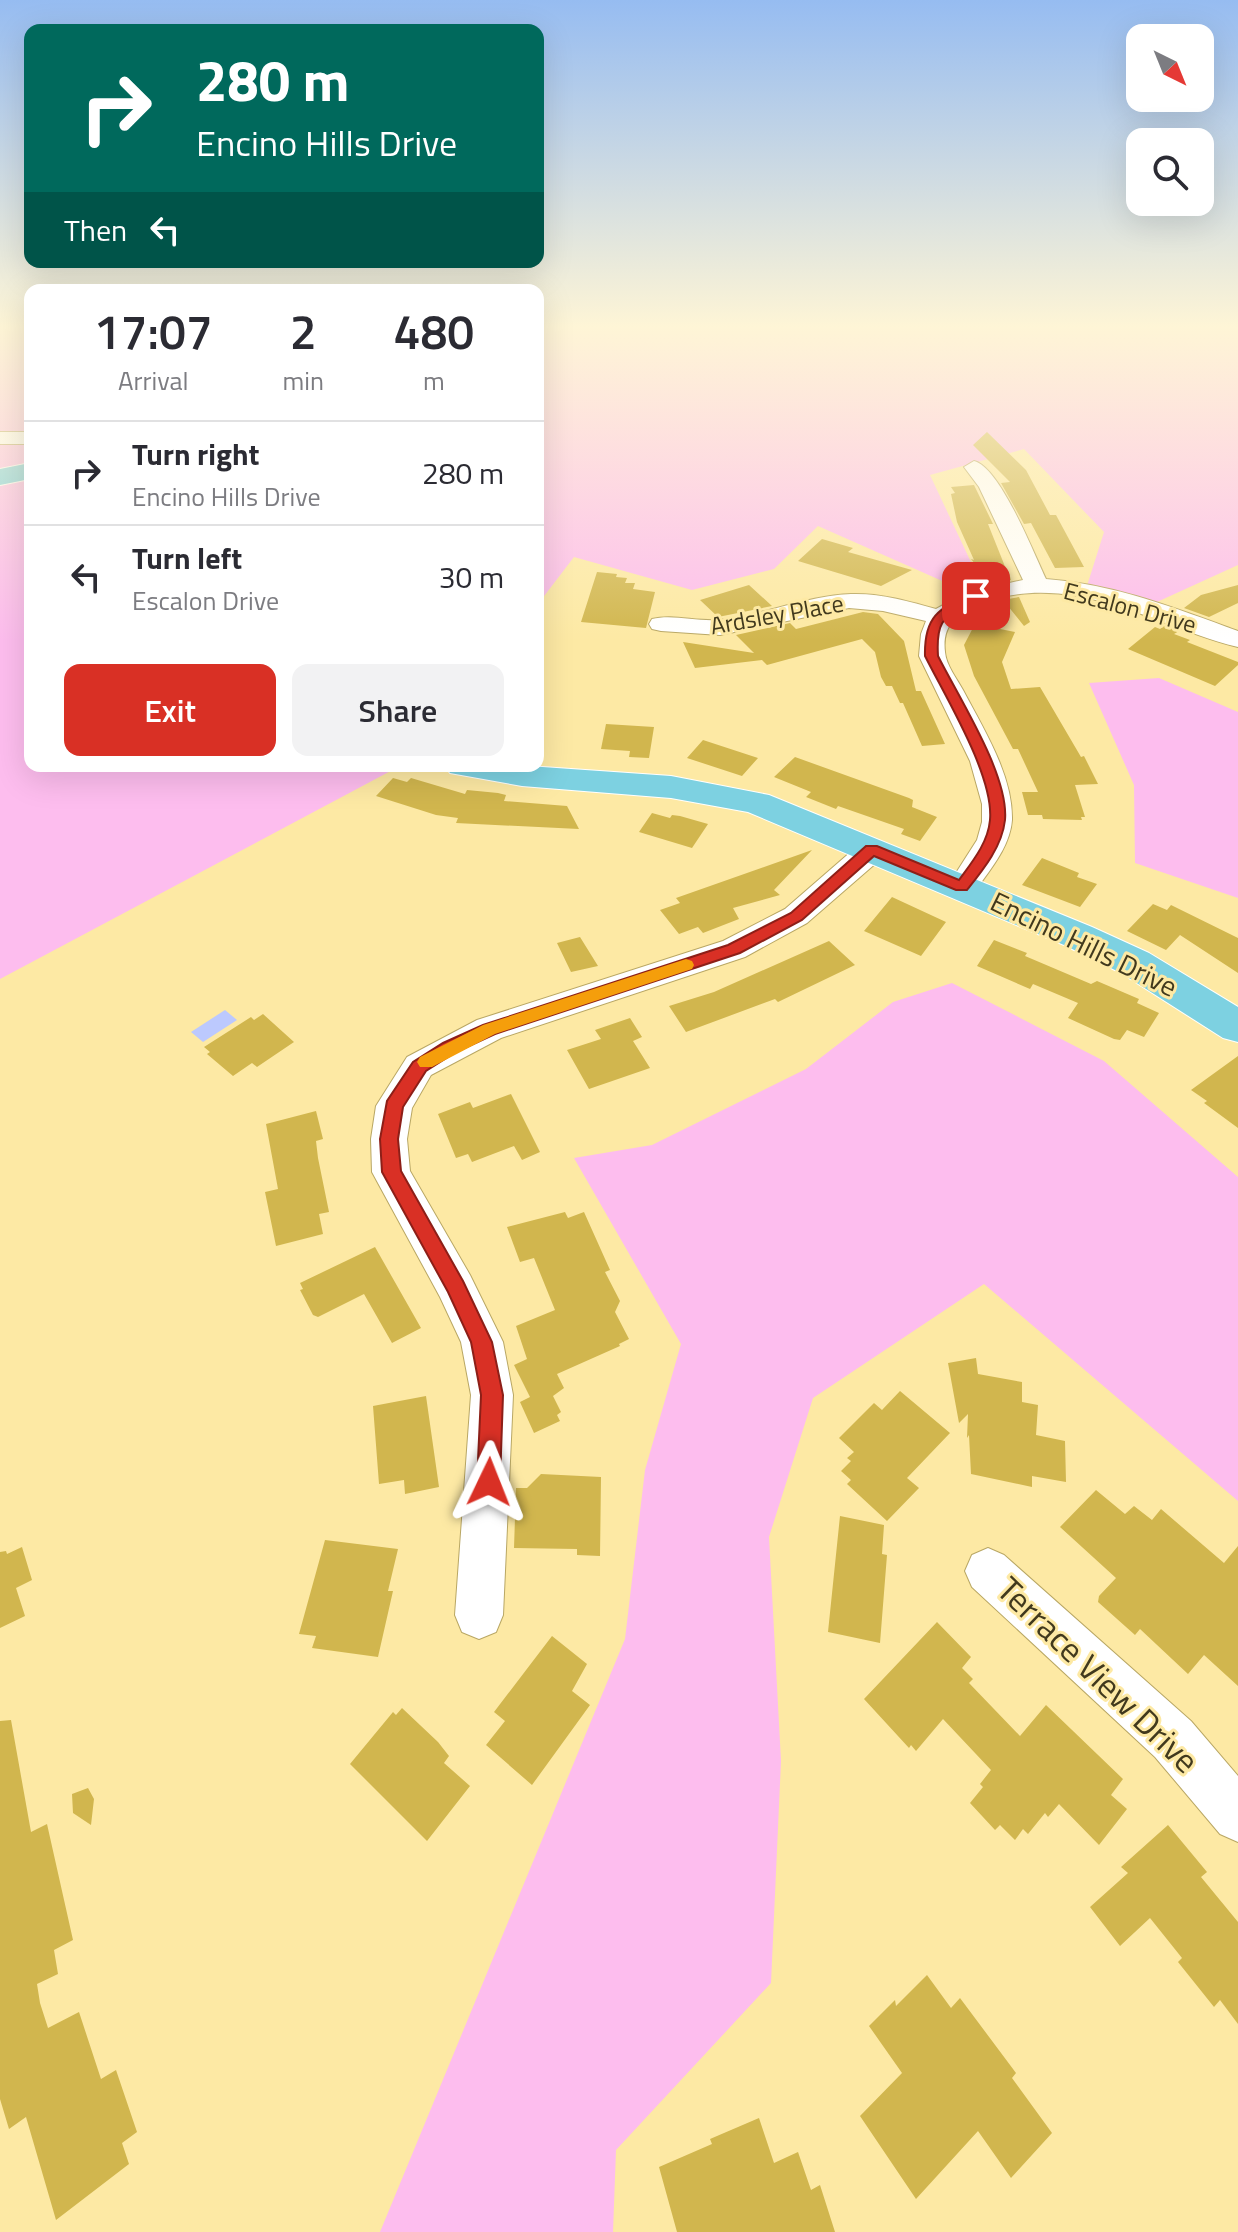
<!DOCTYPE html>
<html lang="en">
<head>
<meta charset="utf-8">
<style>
	:root { --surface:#fff; --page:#f2f2f3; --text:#2b2b33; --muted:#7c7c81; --line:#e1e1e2; --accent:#d93025 }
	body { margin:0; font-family:"Titillium Web",sans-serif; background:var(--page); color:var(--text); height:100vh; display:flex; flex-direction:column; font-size:30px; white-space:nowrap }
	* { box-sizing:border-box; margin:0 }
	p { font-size:26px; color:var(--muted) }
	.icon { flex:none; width:44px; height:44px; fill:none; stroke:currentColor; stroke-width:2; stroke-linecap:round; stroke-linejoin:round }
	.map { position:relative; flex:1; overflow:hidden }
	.side { position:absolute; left:24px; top:284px; width:520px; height:488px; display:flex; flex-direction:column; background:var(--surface); border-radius:16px; box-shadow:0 8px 32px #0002 }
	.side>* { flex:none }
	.banner { position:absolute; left:24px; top:24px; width:520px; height:244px; border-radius:16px; box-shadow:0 8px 32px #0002; background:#00695c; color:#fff; overflow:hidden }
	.needle { width:52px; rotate:137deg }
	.tools { position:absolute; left:1126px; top:24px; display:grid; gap:16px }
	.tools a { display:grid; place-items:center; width:88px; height:88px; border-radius:16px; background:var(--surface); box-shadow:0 8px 32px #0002; font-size:40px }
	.pin { position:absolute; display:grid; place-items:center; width:68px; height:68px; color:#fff; margin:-34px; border-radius:16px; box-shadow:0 4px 12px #0006 }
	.me { position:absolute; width:88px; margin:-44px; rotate:2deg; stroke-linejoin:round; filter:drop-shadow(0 0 6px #0008) }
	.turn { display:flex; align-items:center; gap:28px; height:168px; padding:0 40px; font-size:36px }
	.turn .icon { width:104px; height:104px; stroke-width:2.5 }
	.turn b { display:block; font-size:56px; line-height:68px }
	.then { display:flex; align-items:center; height:76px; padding:0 40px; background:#0003; gap:16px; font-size:30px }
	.eta { display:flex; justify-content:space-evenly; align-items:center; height:136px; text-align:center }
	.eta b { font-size:48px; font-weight:600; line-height:56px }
	.button { display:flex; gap:16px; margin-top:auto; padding:16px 40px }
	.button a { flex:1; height:92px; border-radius:16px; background:var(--accent); color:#fff; font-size:32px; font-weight:600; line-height:92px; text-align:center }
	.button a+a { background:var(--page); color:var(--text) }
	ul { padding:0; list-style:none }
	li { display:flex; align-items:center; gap:24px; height:104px; padding:0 40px; border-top:2px solid var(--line) }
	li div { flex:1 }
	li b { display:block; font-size:30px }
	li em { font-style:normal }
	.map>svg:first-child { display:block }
</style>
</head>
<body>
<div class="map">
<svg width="1238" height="2232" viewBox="0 0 1238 2232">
	<rect width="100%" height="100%" fill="#fde9a4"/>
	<path fill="#fdbdee" d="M 0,328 L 30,328 L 30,766 L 400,766 L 0,979 Z
		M 538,328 L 1238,328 L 1238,565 L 1146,607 L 1086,589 L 1104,532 L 1024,449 L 930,475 L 985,592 L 974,595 L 818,526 L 774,569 L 692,590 L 574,557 L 538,604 Z
		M 1159,678 L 1238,712 L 1238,898 L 1135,863 L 1134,785 L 1089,683 Z
		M 952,983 L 1104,1061 L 1238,1177 L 1238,1501 L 984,1284 L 813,1398 L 769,1537 L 781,1761 L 771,1983 L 616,2150 L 613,2232 L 380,2232 L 625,1639 L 645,1470 L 681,1344 L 574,1158 L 652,1145 L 806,1069 L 893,1002 Z"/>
	<path fill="#bcc9fe" d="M 225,1010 L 237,1020 L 203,1042 L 191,1032 Z"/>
	<path fill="#d1b64e" d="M 987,432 L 1026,470 L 1050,515 L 1056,515 L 1084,567 L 1055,568 L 1031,523 L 1024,524 L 1001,483 L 1010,482 L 973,445 Z
		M 974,485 L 993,524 L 988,524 L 1006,569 L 997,569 L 1009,573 L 1011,580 L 991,584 L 971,559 L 974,560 L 957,522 L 951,494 L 955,493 L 951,487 Z
		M 822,539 L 853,548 L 848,552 L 912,570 L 881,586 L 798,561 Z
		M 597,572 L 617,574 L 616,577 L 627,578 L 625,583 L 635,583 L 633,589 L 655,592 L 646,628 L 581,622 Z
		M 749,585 L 772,606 L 718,617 L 700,600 Z
		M 1238,585 L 1238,603 L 1209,617 L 1184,608 L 1201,595 Z
		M 1019,597 L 1030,622 L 1024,626 L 1003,600 Z
		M 863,612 L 878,614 L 904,641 L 916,691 L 921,691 L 945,744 L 922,746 L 903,703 L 900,703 L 892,686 L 886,686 L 881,677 L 875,652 L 862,639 L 767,665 L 762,660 L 695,668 L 683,642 L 754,653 L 736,635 L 790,623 L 796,629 Z
		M 975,624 L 1015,632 L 1002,662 L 1011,689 L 1040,687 L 1081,757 L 1084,756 L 1098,784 L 1075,785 L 1085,817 L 1081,817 L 1082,820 L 1043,819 L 1042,815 L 1028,815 L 1022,792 L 1038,792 L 1018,749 L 1013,749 L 974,676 L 964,645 Z
		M 1164,626 L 1179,631 L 1174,634 L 1190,640 L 1187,642 L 1238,662 L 1238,665 L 1215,686 L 1128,649 L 1155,627 L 1160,629 Z
		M 606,724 L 654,727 L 649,758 L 629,757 L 630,751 L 601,749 Z
		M 703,740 L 758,758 L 742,776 L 687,758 Z
		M 795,757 L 909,798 L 913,800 L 912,807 L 937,817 L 920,841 L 901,834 L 904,829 L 838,806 L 836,809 L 806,797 L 811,792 L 774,777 Z
		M 393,778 L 407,782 L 411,778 L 465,794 L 467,790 L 498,793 L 506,795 L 504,801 L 567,806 L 579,829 L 456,823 L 458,818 L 436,815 L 376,796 Z
		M 652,813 L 670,818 L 672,815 L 680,816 L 708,824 L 692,848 L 639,832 Z
		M 812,850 L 774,890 L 780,895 L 733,908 L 739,919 L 703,933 L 698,927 L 679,934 L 660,910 L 680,903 L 676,898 Z
		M 1042,858 L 1079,873 L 1077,877 L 1097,884 L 1080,907 L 1022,885 Z
		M 892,897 L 946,922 L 921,956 L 864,931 Z
		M 1153,904 L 1167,910 L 1171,905 L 1238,938 L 1238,973 L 1180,935 L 1166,950 L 1127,931 Z
		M 580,937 L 598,966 L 571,972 L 557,943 Z
		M 994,940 L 1027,953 L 1025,956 L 1091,984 L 1097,981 L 1139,999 L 1137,1003 L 1159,1013 L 1144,1037 L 1127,1030 L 1120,1040 L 1114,1039 L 1068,1018 L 1078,1003 L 1033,984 L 1030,989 L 977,966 Z
		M 829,941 L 855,965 L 778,1002 L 775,999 L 686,1032 L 669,1006 L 714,992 Z
		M 263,1014 L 294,1042 L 257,1067 L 252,1063 L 233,1076 L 207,1054 L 210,1052 L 204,1047 L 251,1017 L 254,1020 Z
		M 630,1018 L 642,1037 L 633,1041 L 650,1068 L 589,1089 L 567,1050 L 601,1039 L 595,1030 Z
		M 1238,1056 L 1238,1128 L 1204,1103 L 1207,1101 L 1191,1090 Z
		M 511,1094 L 540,1152 L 522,1160 L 514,1146 L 472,1162 L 468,1154 L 456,1158 L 438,1114 L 470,1102 L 473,1108 Z
		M 316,1111 L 323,1139 L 316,1141 L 318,1158 L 329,1212 L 319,1214 L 323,1234 L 276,1246 L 265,1192 L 278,1189 L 266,1124 Z
		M 565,1212 L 568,1218 L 584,1212 L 610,1270 L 605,1272 L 620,1301 L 615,1312 L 629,1339 L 619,1344 L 620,1346 L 557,1374 L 564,1388 L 553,1396 L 561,1412 L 557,1415 L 560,1421 L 534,1433 L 520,1402 L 530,1397 L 514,1365 L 527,1359 L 516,1326 L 555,1310 L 534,1258 L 520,1262 L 507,1227 Z
		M 375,1247 L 421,1328 L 392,1343 L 364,1294 L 318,1317 L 313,1315 L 300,1290 L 303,1289 L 300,1283 Z
		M 976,1358 L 978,1374 L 1022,1382 L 1022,1402 L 1038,1405 L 1036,1435 L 1065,1441 L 1066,1482 L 1032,1476 L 1032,1487 L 971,1474 L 969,1435 L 967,1438 L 968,1414 L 959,1423 L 948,1363 Z
		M 900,1391 L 950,1433 L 907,1478 L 919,1488 L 887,1521 L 847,1484 L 851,1480 L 841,1471 L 851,1461 L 847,1458 L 854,1452 L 839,1438 L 874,1403 L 882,1410 Z
		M 426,1396 L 439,1487 L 405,1494 L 404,1480 L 379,1484 L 373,1406 Z
		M 541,1474 L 601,1477 L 600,1556 L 577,1555 L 577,1549 L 514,1548 L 516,1488 L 527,1488 Z
		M 1096,1490 L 1125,1514 L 1134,1506 L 1152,1520 L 1161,1509 L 1224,1563 L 1238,1546 L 1238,1686 L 1204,1655 L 1188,1674 L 1140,1629 L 1135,1635 L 1098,1602 L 1099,1596 L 1116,1578 L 1060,1527 Z
		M 840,1516 L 884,1525 L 882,1554 L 887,1555 L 880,1643 L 828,1632 Z
		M 325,1540 L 398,1549 L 388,1591 L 393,1591 L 378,1657 L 312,1648 L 316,1636 L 299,1634 Z
		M 22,1547 L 32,1580 L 16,1588 L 25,1616 L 0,1628 L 0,1552 L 6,1551 L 7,1554 Z
		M 937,1622 L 971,1657 L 962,1668 L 973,1679 L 969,1683 L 1020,1736 L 1046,1705 L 1123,1779 L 1111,1795 L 1127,1809 L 1099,1845 L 1059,1804 L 1048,1817 L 1045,1813 L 1028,1834 L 1023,1829 L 1015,1840 L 1000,1825 L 995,1830 L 970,1803 L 983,1787 L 980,1784 L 991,1770 L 943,1719 L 916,1751 L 911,1745 L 909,1748 L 864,1699 Z
		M 552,1636 L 587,1664 L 572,1691 L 590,1705 L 532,1785 L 486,1745 L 505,1721 L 494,1712 Z
		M 402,1708 L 438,1742 L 449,1756 L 444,1763 L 470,1786 L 427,1841 L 350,1764 L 393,1712 L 396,1715 Z
		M 11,1720 L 31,1832 L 47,1824 L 73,1940 L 54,1950 L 58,1974 L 37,1984 L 40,2003 L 48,2028 L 79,2012 L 101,2079 L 116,2070 L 137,2132 L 122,2143 L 129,2164 L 56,2220 L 26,2117 L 9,2129 L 0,2099 L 0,1721 Z
		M 88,1788 L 94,1799 L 91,1825 L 73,1813 L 72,1794 Z
		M 1168,1825 L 1207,1872 L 1201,1877 L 1238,1922 L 1238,2024 L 1220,2000 L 1214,2007 L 1178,1962 L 1182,1958 L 1150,1918 L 1120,1946 L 1090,1907 L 1128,1873 L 1121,1867 Z
		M 927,1975 L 951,2008 L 960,1998 L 1016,2073 L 1012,2078 L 1052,2133 L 1011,2178 L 978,2131 L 916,2199 L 860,2116 L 902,2073 L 869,2026 L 895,2000 L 896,2006 Z
		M 759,2118 L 774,2163 L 798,2152 L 811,2190 L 820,2185 L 835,2232 L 677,2232 L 659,2167 L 712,2144 L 710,2139 Z"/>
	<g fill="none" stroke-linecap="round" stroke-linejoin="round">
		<g stroke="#b9a764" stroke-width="2">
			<path id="minor" d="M 0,432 L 30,432 L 30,444 L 0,444 Z
				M 974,461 C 1000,467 1034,554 1046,579 C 1114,584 1175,608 1238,631 L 1238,647 C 1183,634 1133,605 1076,596 C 1043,590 1006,592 975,606 C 954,615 942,628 945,652 C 946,665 957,679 963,690 C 983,728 1013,775 1012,820 C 1010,848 988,872 973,894 L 962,897 L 951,894 L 947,887 L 977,840 L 982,822 L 982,804 L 970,761 L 919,656 L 921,634 L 926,621 L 883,611 L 849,608 L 720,635 L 661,631 L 652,629 L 649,624 L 652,619 C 673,614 697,622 719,620 C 764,615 806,596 851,594 C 880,593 908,601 936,609 L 965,593 L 1023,580 L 979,487 L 964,467 Z
				M 872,840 L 883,843 L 887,850 L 883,857 L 807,923 L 745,957 L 501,1038 L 431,1075 L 412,1108 L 407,1139 L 410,1171 L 470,1275 L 503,1342 L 513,1395 L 503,1615 L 496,1632 L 479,1639 L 462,1632 L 455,1615 L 471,1395 L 461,1342 L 440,1297 L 372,1172 L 371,1139 L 376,1106 L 407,1057 L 477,1020 L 723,941 L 785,909 L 861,843 Z
				M 988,1548 L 1004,1555 L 1191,1721 L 1238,1776 L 1238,1842 L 1220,1834 L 1155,1757 L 972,1587 L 965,1571 L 972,1555 Z"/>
		</g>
		<g stroke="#fff" stroke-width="2">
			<path id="major" d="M 30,463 L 30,479 L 0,485 L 0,469 Z
				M 445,766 L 528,766 L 671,776 L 769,795 L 1092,927 L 1149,953 L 1238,1007 L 1238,1042 L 1223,1038 L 1121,973 L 1064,945 L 748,812 L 671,798 L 522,786 L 450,773 Z"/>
		</g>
		<use href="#minor" fill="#fff" fill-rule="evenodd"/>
		<use href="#major" fill="#7dd1e1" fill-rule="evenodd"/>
	</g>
	<linearGradient id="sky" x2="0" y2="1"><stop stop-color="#96bcf1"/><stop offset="0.51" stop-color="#fef5d6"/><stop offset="1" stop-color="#fef5d6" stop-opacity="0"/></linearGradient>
	<rect width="1238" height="641" fill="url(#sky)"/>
	<path fill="#d93025" stroke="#8d1f18" stroke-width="2" d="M 972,594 L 982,596 C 953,619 935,608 938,656 C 959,698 1009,775 1005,820 C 1002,847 983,870 967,890 L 956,890 L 874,856 L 802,920 L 740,953 L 495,1034 L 456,1052 L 426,1071 L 403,1107 L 398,1139 L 401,1171 L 463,1281 L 492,1342 L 503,1395 L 500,1482 L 497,1490 L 489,1493 L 481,1490 L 477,1482 L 481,1395 L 471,1342 L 448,1292 L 382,1172 L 380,1139 L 387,1101 L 413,1062 L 443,1043 L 483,1025 L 728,945 L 791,913 L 866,846 L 877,846 L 959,880 C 972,862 988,843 990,820 C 994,776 946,698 925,656 C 924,617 938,608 972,594 Z"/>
	<path fill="#f59e0b" d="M 686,959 L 692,961 L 694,965 L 692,969 L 495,1034 L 432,1067 L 420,1067 L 417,1062 L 420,1057 L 483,1025 Z"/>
	<g text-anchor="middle" stroke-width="6" stroke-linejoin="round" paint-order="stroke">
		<g font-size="24" fill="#41391d" stroke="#fde9a4">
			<text transform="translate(1130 608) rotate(15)" y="8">Escalon Drive</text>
			<text transform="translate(777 615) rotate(-10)" y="8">Ardsley Place</text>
		</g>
		<g font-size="28" fill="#41391d" stroke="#fde9a4">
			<text transform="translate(1084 944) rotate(26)" y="10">Encino Hills Drive</text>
		</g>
		<g font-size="34" fill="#41391d" stroke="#fde9a4">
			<text transform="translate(1098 1675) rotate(44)" y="12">Terrace View Drive</text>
		</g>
	</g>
</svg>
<div class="tools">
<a><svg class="needle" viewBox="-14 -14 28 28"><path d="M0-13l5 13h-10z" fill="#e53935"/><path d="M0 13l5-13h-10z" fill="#7c7c81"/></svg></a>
<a><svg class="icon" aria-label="search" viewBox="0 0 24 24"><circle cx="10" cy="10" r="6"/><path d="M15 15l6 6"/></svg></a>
</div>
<div class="pin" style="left:976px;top:596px;background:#d93025"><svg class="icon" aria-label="arrive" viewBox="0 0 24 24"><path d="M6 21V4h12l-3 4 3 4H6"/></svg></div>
<svg class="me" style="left:489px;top:1482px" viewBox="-20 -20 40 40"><path d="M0-17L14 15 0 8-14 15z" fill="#d93025" stroke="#fff" stroke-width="4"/></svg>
<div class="banner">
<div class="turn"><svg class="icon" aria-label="right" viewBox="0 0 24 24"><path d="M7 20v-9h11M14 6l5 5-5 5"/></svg><div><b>280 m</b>Encino Hills Drive</div></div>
<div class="then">Then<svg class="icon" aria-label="left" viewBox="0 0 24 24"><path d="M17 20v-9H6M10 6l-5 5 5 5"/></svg></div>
</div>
<section class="side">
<div class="eta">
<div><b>17:07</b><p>Arrival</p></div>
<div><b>2</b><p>min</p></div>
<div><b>480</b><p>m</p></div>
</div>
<ul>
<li><svg class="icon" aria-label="right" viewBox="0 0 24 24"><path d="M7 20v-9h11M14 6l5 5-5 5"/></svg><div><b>Turn right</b><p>Encino Hills Drive</p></div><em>280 m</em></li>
<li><svg class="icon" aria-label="left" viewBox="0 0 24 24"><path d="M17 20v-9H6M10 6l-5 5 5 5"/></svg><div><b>Turn left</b><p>Escalon Drive</p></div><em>30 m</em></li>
</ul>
<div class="button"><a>Exit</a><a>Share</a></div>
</section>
</div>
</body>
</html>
